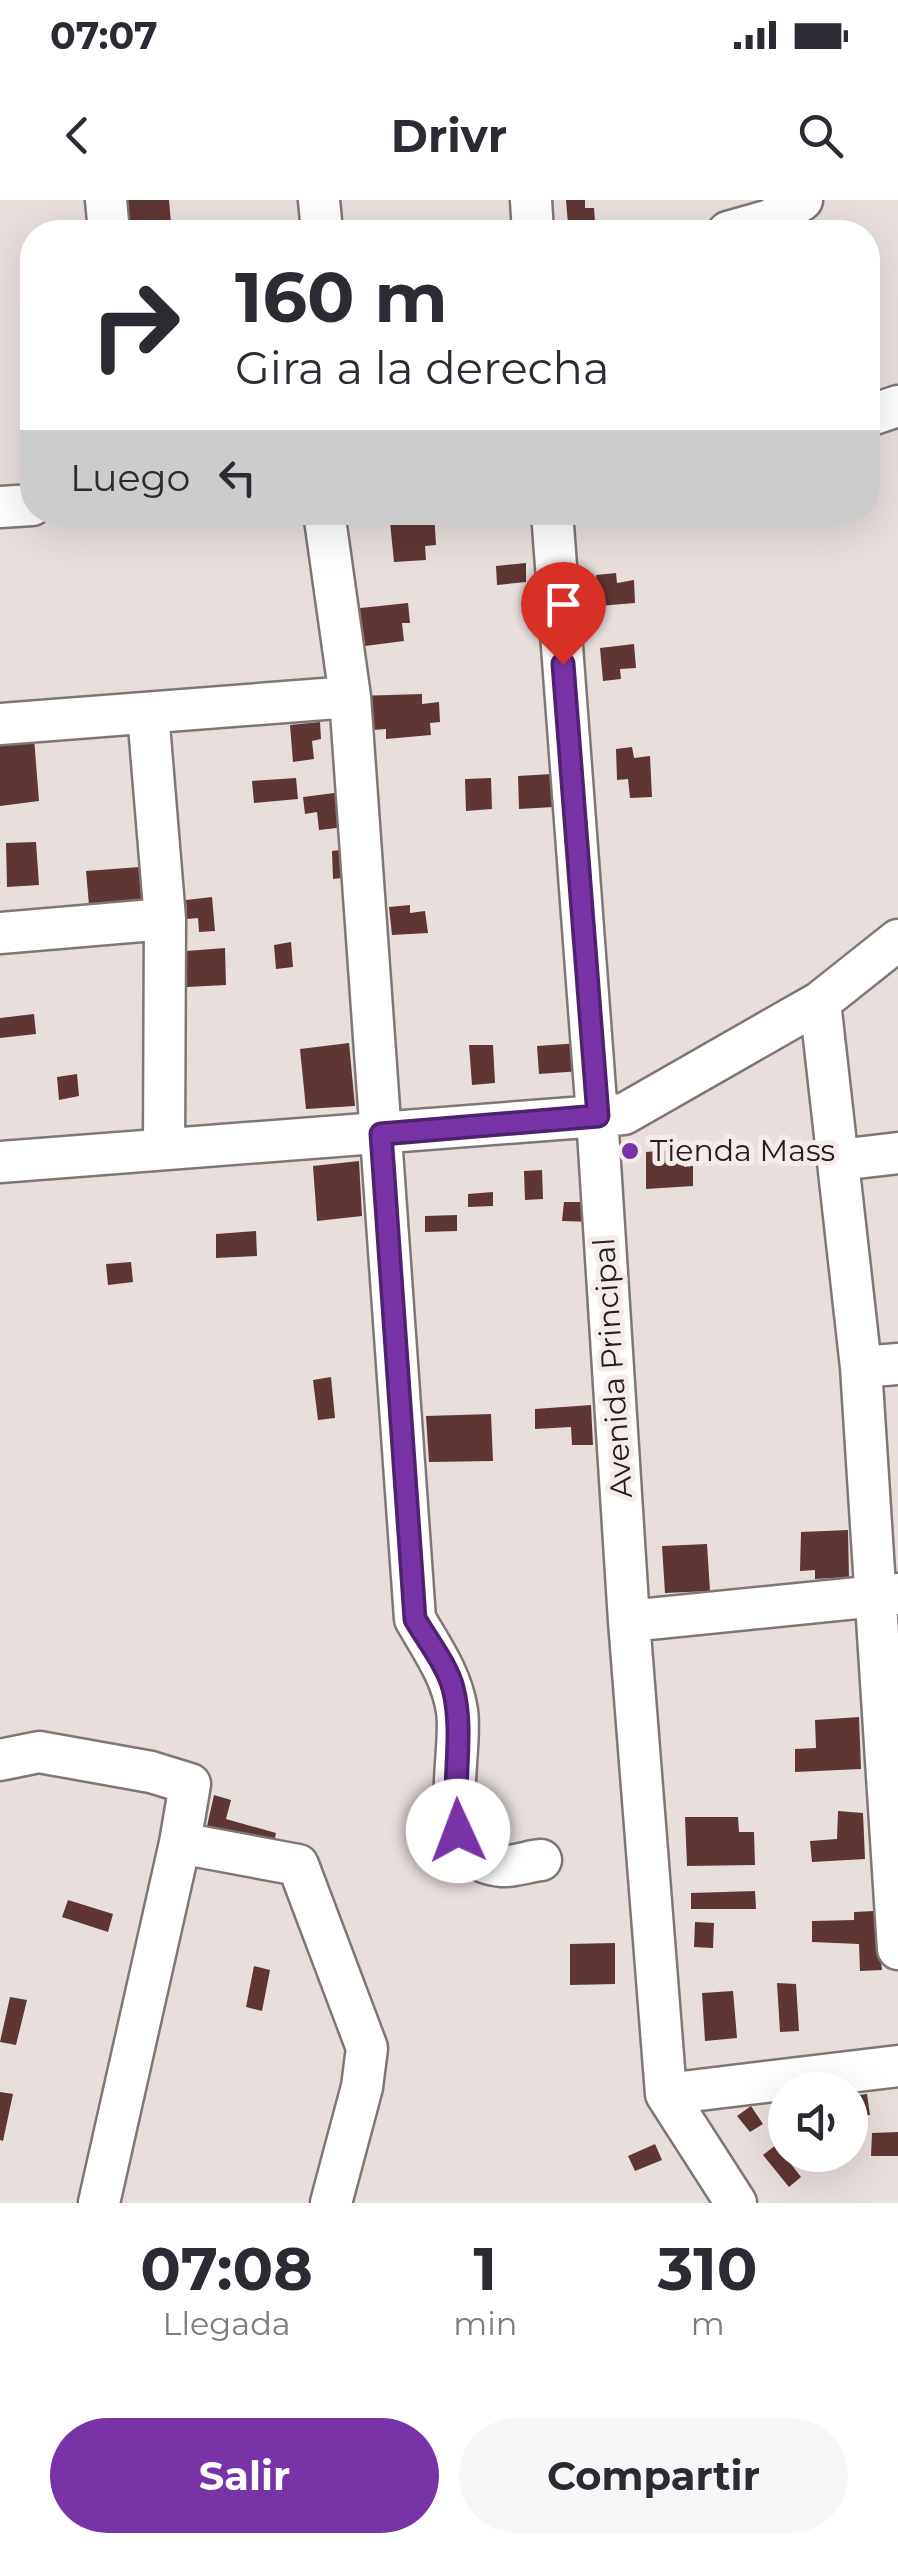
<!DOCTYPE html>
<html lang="es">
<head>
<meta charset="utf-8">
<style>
	:root { --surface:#fff; --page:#f7f7f7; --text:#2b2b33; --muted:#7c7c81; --accent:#7834a7 }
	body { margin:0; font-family:Montserrat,sans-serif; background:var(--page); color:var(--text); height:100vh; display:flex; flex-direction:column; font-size:38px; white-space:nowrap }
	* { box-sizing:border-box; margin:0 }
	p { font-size:32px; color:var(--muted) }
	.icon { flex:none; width:55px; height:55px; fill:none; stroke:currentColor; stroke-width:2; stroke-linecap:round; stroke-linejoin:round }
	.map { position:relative; height:2003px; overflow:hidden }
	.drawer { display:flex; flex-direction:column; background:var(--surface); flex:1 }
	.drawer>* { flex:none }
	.hud { position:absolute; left:20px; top:20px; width:860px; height:305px; border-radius:40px; box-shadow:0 10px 40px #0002; background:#fff; color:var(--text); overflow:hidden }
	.fabs { position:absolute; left:768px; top:1872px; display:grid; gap:20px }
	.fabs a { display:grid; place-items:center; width:100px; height:100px; border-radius:50%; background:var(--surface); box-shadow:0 10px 40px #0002; font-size:50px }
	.pin { position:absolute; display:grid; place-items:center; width:85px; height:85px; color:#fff; margin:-102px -42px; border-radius:50% 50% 50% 0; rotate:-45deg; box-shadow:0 0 10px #0007 }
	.pin .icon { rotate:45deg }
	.me { position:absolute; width:110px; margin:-55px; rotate:358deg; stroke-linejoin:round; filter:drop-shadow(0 0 8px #0008) }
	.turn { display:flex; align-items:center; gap:35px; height:210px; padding:0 50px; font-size:45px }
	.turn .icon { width:130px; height:130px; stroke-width:2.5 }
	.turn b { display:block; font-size:70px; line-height:85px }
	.then { display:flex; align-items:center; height:95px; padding:0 50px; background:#0003; gap:20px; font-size:38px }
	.eta { display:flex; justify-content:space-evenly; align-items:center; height:170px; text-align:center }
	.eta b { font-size:60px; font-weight:700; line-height:70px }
	.cta { display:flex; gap:20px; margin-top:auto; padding:20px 50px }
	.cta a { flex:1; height:115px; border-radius:60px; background:var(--accent); color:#fff; font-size:40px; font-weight:700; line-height:115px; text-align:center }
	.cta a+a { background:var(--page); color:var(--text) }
	.status { display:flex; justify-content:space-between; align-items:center; height:70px; padding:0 50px; background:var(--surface); direction:ltr }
	.status svg { height:28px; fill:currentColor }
	header { display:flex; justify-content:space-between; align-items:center; height:130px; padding:0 50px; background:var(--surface); font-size:45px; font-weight:700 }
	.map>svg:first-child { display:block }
</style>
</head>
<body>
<div class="status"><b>07:07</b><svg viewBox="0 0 49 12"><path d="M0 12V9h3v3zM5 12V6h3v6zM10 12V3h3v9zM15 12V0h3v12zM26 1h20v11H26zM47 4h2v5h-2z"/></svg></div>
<header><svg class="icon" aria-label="back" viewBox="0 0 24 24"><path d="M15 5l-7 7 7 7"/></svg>Drivr<svg class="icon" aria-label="search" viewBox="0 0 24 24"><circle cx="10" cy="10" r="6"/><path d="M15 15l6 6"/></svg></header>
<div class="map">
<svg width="898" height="2003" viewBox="0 0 898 2003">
	<rect width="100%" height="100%" fill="#e8dfdc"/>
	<path fill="#5e3634" d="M 127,0 L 169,0 L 171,23 L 129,28 Z
		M 566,0 L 585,0 L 585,8 L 594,8 L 595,22 L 568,24 Z
		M 184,25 L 185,32 L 126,32 L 126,30 Z
		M 389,312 L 434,312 L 436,345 L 425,346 L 426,360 L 394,362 Z
		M 526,363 L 526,382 L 497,385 L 496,366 Z
		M 616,373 L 617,383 L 634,380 L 635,403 L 599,406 L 596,375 Z
		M 408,403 L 410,423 L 402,423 L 404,441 L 365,446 L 361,425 L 352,426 L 351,409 Z
		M 634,444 L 636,468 L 620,469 L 621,479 L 603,481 L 600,448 Z
		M 422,494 L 422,504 L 439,502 L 440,522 L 430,523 L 431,535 L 386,539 L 386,529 L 373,530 L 371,514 L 358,514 L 356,496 Z
		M 320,522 L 321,539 L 312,541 L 314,559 L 293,562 L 290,525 Z
		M 34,538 L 39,601 L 0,606 L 0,540 Z
		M 632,547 L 634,558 L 650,556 L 652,597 L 630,598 L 628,579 L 617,580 L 616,549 Z
		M 552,574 L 554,607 L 519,609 L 518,576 Z
		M 296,578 L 298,599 L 254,603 L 252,581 Z
		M 491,578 L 492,609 L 466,611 L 465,579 Z
		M 342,592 L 345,627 L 319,630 L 317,612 L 305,614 L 303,597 Z
		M 36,642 L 39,685 L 7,687 L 6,643 Z
		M 349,649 L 351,677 L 333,679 L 332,651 Z
		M 140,667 L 144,711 L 113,714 L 112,703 L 89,705 L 86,671 Z
		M 212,697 L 215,731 L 199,732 L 198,718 L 187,719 L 186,700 Z
		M 410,705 L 410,713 L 425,711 L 428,733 L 392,735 L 389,707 Z
		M 291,742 L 293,767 L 276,769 L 274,745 Z
		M 225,748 L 226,785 L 187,787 L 186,751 Z
		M 34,814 L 36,834 L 0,838 L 0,818 Z
		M 349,843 L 355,906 L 306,909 L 300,849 Z
		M 580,843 L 581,871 L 539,874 L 537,846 Z
		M 469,845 L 493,845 L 495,883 L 472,885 Z
		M 77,874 L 79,896 L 59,900 L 57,877 Z
		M 684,949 L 684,967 L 693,966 L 693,986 L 646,989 L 646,952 Z
		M 359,961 L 362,1016 L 317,1021 L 313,966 Z
		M 542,970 L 543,999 L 525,1000 L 524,971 Z
		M 493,992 L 493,1006 L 468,1007 L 468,994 Z
		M 564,1002 L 595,1002 L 594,1022 L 562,1021 Z
		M 457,1015 L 457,1031 L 425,1032 L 425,1016 Z
		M 256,1031 L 257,1056 L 216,1058 L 216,1034 Z
		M 131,1062 L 133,1082 L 108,1085 L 106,1064 Z
		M 331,1177 L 335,1218 L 318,1220 L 313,1180 Z
		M 591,1205 L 593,1245 L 572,1245 L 571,1227 L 535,1229 L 535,1209 Z
		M 491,1214 L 493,1261 L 429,1262 L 426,1216 Z
		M 848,1330 L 849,1377 L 815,1379 L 815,1370 L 800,1371 L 801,1332 Z
		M 707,1344 L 710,1391 L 665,1393 L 662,1346 Z
		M 859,1517 L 861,1569 L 795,1572 L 795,1549 L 816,1548 L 815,1520 Z
		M 214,1595 L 231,1600 L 226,1619 L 276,1633 L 272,1652 L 205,1635 Z
		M 838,1611 L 863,1613 L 865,1659 L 812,1662 L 810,1641 L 837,1639 Z
		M 685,1617 L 738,1617 L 739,1632 L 754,1632 L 755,1665 L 687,1666 Z
		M 755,1691 L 756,1709 L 691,1709 L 691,1693 Z
		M 68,1700 L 113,1714 L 108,1732 L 62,1717 Z
		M 874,1711 L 882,1770 L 860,1771 L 859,1744 L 812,1742 L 812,1721 L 854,1720 L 854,1712 Z
		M 695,1722 L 714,1723 L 713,1748 L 694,1747 Z
		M 615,1743 L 615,1784 L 570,1785 L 570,1744 Z
		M 254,1766 L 270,1770 L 262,1811 L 246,1807 Z
		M 777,1783 L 796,1784 L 799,1831 L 780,1832 Z
		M 733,1791 L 737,1838 L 705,1841 L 702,1793 Z
		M 10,1797 L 27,1800 L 16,1845 L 0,1842 Z
		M 0,1892 L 13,1894 L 3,1941 L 0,1940 Z
		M 867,1894 L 870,1915 L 850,1917 L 850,1896 Z
		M 751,1906 L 763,1924 L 750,1932 L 737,1916 Z
		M 898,1932 L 898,1956 L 871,1956 L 872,1933 Z
		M 655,1944 L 662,1960 L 635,1971 L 628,1956 Z
		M 776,1945 L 801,1977 L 789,1987 L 763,1955 Z"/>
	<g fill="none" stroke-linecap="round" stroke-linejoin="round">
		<g stroke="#7f7774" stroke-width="45">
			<path id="minor" d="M 106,0 L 109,32
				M 319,0 L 322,32
				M 531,0 L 533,32
				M 728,32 L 770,20 L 802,0
				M 868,216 L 898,206
				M 0,307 L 32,305
				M 324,312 L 350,497 L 415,1419 C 432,1449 452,1476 457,1511 C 464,1556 429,1660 502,1666 C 514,1667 529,1661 541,1660
				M 552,312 L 597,916 L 629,1421 L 666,1894 L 736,2003
				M 148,513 L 165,719 L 164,949
				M 0,524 L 350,497
				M 0,733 L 165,719
				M 820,802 L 861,1167 L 898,1749
				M 839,960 L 898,953
				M 0,962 L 624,914 L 820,802 L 898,740
				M 861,1167 L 898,1164
				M 629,1421 L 898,1394
				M 0,1560 L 39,1552 L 151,1572 L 190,1584 L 180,1643 L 99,2003
				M 180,1643 L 298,1665 L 367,1848 L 362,1887 L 331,2003
				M 666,1894 L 898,1866"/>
		</g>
		<use href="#minor" stroke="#fff" stroke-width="40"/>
	</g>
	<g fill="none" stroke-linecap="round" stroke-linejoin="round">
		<g stroke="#4e226d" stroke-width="25">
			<path id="route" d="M 458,1631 C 451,1584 465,1534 453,1488 C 447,1465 427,1440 415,1419 L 381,934 L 598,916 L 563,464"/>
		</g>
		<use href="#route" stroke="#7834a7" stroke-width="18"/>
	</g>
	<circle fill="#7834a7" stroke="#f5ece9" stroke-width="4" cx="630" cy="951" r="10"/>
	<g text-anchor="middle" stroke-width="10" stroke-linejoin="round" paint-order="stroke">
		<g font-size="30" fill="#211e1d" stroke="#f5ece9" text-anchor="start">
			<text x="650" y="961">Tienda Mass</text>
		</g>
		<g font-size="30" fill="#211e1d" stroke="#f5ece9">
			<text transform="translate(613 1168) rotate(-94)" y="10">Avenida Principal</text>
		</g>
	</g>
</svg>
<div class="fabs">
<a><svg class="icon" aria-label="sound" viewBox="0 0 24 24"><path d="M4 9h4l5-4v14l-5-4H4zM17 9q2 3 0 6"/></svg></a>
</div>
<div class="pin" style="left:563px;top:464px;background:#d93025"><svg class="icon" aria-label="arrive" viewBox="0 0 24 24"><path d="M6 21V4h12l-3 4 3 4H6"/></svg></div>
<svg class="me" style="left:458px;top:1631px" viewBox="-20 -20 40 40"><circle r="19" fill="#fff"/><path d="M0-13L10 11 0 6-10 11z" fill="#7834a7"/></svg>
<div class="hud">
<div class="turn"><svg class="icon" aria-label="right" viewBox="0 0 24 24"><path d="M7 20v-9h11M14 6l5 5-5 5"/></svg><div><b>160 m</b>Gira a la derecha</div></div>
<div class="then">Luego<svg class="icon" aria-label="left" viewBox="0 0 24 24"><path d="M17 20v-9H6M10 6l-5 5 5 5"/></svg></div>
</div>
</div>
<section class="drawer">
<div class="eta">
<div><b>07:08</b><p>Llegada</p></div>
<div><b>1</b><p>min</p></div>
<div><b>310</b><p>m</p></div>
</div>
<div class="cta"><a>Salir</a><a>Compartir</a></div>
</section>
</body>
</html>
